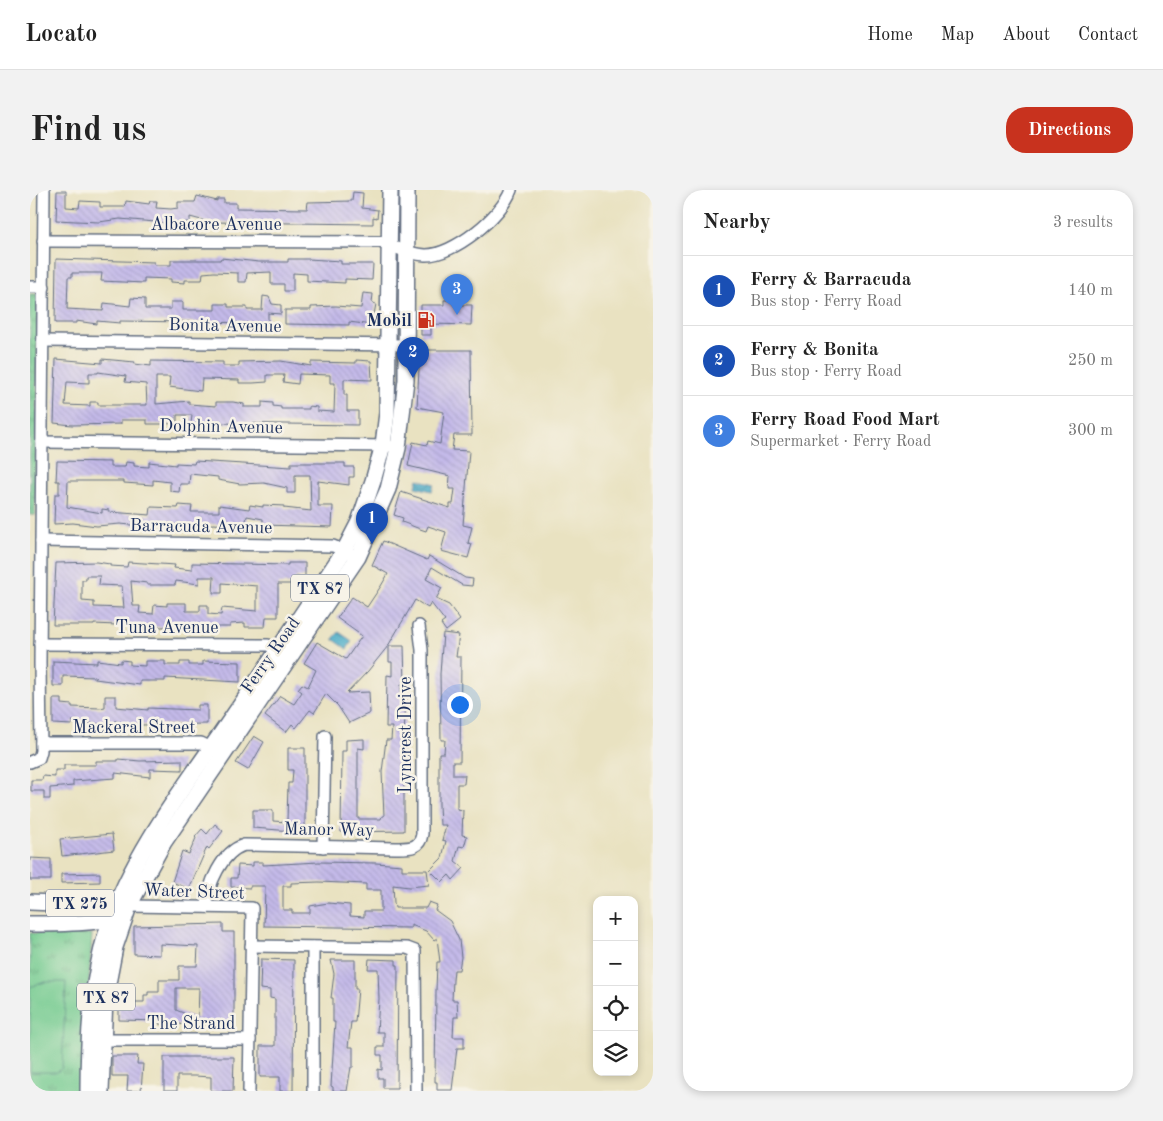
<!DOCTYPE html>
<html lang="en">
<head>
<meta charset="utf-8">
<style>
	:root { --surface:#fff; --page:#f2f2f2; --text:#222; --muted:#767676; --line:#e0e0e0; --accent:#c8321e }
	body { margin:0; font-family:"Old Standard TT",serif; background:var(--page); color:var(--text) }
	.controls { position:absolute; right:15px; bottom:15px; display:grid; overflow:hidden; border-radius:10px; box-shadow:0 2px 8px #0003 }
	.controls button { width:45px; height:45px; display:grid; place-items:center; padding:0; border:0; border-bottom:1px solid var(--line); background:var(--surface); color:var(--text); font:25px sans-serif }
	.you { position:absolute; left:429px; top:514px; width:18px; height:18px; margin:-12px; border:4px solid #fff; border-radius:50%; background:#1a73e8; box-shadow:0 0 0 8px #1a73e833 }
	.badge { display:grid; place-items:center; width:32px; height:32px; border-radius:50%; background:var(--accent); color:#fff; font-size:16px; font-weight:700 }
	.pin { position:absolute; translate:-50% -41px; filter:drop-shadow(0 1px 2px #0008) }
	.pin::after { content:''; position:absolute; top:26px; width:18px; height:15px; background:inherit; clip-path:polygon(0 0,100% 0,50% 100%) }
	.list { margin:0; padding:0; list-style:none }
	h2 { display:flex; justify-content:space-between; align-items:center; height:65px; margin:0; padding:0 20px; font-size:21px }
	h2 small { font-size:16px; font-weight:400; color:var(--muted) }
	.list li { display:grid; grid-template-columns:32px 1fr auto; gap:15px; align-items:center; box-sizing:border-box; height:70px; padding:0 20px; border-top:1px solid var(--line) }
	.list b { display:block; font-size:19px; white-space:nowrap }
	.list p { margin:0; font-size:16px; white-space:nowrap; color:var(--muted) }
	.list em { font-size:16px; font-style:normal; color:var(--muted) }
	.icon { flex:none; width:28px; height:28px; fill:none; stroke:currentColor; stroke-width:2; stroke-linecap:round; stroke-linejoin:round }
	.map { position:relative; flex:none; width:623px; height:901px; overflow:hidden; border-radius:20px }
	header { display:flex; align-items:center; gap:30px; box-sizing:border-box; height:70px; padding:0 25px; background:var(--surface); border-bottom:1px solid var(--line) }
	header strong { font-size:24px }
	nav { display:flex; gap:28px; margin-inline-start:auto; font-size:18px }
	.intro { display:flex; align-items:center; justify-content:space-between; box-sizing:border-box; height:120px; padding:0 30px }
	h1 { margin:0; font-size:35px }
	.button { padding:12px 22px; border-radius:20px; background:var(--accent); color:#fff; font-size:18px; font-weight:700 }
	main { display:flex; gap:30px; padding:0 30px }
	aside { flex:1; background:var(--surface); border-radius:20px; box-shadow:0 2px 8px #0003 }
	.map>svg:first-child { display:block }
	.grass { fill:url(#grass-tufts); stroke:#487d77 }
	.garden { fill:#75cb90; stroke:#487d77 }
	.water { fill:url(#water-waves); stroke:#306c92 }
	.building { fill:url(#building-back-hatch); fill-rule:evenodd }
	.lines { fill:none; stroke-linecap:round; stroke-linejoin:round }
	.minor-casing { stroke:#636e81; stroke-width:14 }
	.major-casing { stroke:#636e81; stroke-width:18 }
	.minor { stroke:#fff; stroke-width:11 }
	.major { stroke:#fff; stroke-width:15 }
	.labels { text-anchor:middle; stroke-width:5; stroke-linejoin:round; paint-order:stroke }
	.shield { fill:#f7f3e8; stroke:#5d6a87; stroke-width:1 }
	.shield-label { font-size:16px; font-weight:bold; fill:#1b2f5e }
	.street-label { font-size:18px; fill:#1b2f5e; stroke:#f7f3e8 }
	.poi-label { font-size:18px; font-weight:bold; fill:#1b2f5e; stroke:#f7f3e8; text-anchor:end }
</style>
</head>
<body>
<header>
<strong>Locato</strong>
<nav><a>Home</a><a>Map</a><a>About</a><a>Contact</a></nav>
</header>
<div class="intro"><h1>Find us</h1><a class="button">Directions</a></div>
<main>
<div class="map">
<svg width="623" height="901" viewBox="0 0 623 901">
	<defs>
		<pattern id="grass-tufts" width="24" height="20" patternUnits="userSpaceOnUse" patternTransform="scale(1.25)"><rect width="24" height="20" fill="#75cb90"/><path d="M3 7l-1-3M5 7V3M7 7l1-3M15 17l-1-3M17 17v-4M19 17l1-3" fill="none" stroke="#5fa579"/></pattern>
		<pattern id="water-waves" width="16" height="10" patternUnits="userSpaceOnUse" patternTransform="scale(1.25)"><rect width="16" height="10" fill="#46aac6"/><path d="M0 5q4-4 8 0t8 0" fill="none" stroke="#3a8ba4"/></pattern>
		<pattern id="building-back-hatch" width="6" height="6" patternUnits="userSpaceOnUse" patternTransform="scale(1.25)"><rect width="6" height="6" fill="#c4bae9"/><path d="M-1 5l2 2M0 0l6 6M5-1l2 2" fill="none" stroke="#a8a0ca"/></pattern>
	</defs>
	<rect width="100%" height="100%" fill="#f7f3e8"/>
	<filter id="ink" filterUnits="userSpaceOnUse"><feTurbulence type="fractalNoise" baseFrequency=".02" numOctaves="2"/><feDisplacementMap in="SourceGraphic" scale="10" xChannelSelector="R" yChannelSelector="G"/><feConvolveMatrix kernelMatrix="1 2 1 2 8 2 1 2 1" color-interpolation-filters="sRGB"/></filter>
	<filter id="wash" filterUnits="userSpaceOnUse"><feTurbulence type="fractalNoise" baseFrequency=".0096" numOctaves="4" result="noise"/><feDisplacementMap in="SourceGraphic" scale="20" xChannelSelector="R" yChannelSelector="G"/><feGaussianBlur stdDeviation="1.12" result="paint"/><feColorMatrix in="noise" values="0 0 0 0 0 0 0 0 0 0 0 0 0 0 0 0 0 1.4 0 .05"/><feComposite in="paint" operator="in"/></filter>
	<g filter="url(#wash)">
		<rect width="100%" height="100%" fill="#e9e2c1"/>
		<!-- grass -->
		<g class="grass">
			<path d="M0,104h8l-3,221h-5z"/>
			<path d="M0,743l62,1 -10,157h-52z"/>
		</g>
		<!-- garden -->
		<path class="garden" d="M15,792h21l-4,86 -5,4h-27v-85z"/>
		<!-- water -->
		<g class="water">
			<path d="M388,289l16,5 -2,7 -16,-4z"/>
			<path d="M309,442l13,9 -5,8 -14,-10z"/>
		</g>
		<g id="blocks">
			<!-- building -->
			<g class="building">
				<path d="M27,1h9v16l13,1 1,-7 20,1v5h25l1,-6 23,3 1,-3h7l-1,7 15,1 7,-1v-6h17l2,-6 20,5v-2h7v4h12v5l71,1 1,-7 44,-1 1,-9 10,1 -1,15 16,2 -1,8 -4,-1v7l-164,-2 -19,-5v5l-23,1 -47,-4 -21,3 -23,-1 -20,-1z"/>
				<path d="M191,68l38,4h29v-3h20l33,2v3h32l-1,16 -27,-1v4l-38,-2v-7l-14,-1v18h-9v-7h-13v-12l-24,1 -1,9h-8v-9l-24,-1 -11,1 -1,7h-17v3l-14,-1v-3l-27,-1v5l-43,-2 1,-8h-30v4h-4l-1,32 36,2 1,-8 26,3 1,-8 14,1v10h26v-7h12v8h32v-6h13v3h19v3h15l1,-14 6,1 3,7 9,1v9l-13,-1v9l-10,1 -138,-2v2l-23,-2v3l-21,-3v2h-21l1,-64 98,3v3h17v-5h49z"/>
				<path d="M333,103l10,1 -1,9 4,1 -4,21 -23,-3v3l-64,-1v-14h26v-3l25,-1 25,2z"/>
				<path d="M414,110h10v5h18l-1,20 -40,-1v11h-10v-30h23z"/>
				<path d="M390,160h51l1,85h-18l-2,15 17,1 -6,74 9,2 -4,16 4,1 -4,14 -27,-7 5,-19 -18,-6 -2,5 -6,-2 -18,-7 1,-4 -9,-3 7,-23 49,16v-4h3l2,-15h-6l1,-13 -42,-10 5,-24 14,3 1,-4 12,3 4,-32 -27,-5z"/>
				<path d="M26,169l46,4v-4l33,3 -1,2 17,2v-5l72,1v4h16v-4l42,-1 30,5v-4l45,1v-3l15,1 1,19 -28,-1v16h3v16h11v14l-146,-2 -1,2 -20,-1 1,-9h-15v8l-11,1h-19v-4h-26v4l-49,1 -18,-2zM68,182l28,4 -1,6 21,2 1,21h-49v-3h-8v4l-25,-1 2,-23 22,1v-10h9zM269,184l31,1v8h5l-1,29 -17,-1v-4l-8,-1v3h-28v-2l-8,-1v-3l-11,-1v5h-18v-3l-11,-2h-17v4l-27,-2v-3l-33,3v-27h14l-1,10 32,4 1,-12 37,1v3h14l14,-1v-7h17l-1,7 15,2z"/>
				<path d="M27,271l53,1v5h15l1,-5 8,1v3l15,1v-5l27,3v-2l18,1 1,-3 96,6v-4h54v4h9v10h-5v8l-31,-4v25h15l-1,21 -69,-2v-6l-16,-3 -2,9 -10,-1v2l-21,-2 -25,2 -30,-3v2l-17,1 -22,-2 -23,2 -24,-3 -19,1 1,-30h4v-13h-3zM160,284l28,3v3l22,4 24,-1 23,5v5h8v-18h15l1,36 -27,-3v-2l-21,-1v2l-13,-2 -1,4 -30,-4v7h-28l1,-6 -13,-1 -1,3 -27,-1 -1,8 -41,-3v-2l-7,-1v4l-35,-6 1,-26h56v2l29,2v-5l17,2v9l9,1 1,-8h9z"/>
				<path d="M353,351l44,19 2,-4 36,22 8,1 -1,7 -10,-1 -30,-18 -6,12 16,9 -6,11 13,6 11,15 -14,11 -5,-7 4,-3 -14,-18 -3,5 -13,-8 -27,46 -20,25 -21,22 22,-1 1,21 -21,10 -11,-17 -12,-12 -12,19 -4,-3 -14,18 -4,-4 -6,8 -21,-16 15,-20 14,8 8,-12 -4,-3 4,-5 6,3 8,-17 -12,-7 13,-21 29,17 16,-23 -25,-18 15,-21 15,10 14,-21 7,-12 -16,-9z"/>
				<path d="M66,372l14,2v2l17,1 1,-5 47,3 -1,3 18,2v-7l96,2v-2h17v14h-9v7h-18v33h-12l-1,10h-20v-4l-15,1v3h-30v-3l-39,3 -67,-3v1h-41l3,-62zM56,386h14l-1,9 23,1 2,22 -30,-1v-5l-12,-1v-21h4zM169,387h15l-1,16h9v-10l35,3v25l-35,-3 -1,7 -13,-1v-9h-8v6h-14v-8h-19v3l-13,-1 -1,9 -14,-1 1,-7h-7l-2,-25 16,2v2h28l1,-4 23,3z"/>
				<path d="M413,443l16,2 -3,22h5l-1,105h-7v13h12l-1,9h-7v25l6,1 -1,25 5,1 -3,11 -5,-1 -4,15 9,7 -11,12 -4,-5 -7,7 -12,-12 12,-12 4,-17 -4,-1 4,-15h-6l-1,-20v-52h5l1,-13h-4l-1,-66z"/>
				<path d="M359,456h15l1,38h-4v14h5l-4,75h2v58l-63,1 1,-81h4v-11l18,-1v10l-6,-1v71h23l1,-3h2l-2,-44 4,-32h5l1,-13h-6l1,-52 5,1v-14h-3z"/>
				<path d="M67,470l24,3v-3l9,1v4l15,1v-5h20v4h15v-3h9v3h14v-4l37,1v20l-75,-4v3h-25v4l-45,-6 1,-2 -33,-1v10h-10v-25l44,2z"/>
				<path d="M75,506h11v11l32,3v-2l50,2v-5h9v19l-67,1 -25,-4v5l-43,-5v4l-19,-1v-25h9v5l10,1v2l28,1 5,-1z"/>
				<path d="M224,546l10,6 -16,28 -12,-7z"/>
				<path d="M258,558h17v84l-52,-4v-18h20v11l14,1 1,-39h4l1,-13h-5z"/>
				<path d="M88,569l22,2 42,-1v10l-32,-1v8l-35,-4v5l-42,3v5l-23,2v11h-6v-8h-13v-11h11l1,-4 12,1v-7h9v-5h32v-4h22z"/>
				<path d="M185,634l8,7 -14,18 -2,-2 -18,42 -17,-7 10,-31 7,3 7,-16 -1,-1 7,-8 5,5z"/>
				<path d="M82,644l2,16 -52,6 -2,-17z"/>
				<path d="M0,668l21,1v21h-21z"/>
				<path d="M223,672h10v3l56,-3 57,1 26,2v5h25l2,15 -20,2 -16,-2 1,18 1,5h31l3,-6 8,3 -2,5 15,11 9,19 2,17 -2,13h-5l-1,10 -1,20h5l1,17h-4l-1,20h11v11h-7l-5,42h-15v-8h-2l1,-91 1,-29h3l-3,-24 -3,2 -8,-9 -15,-6v3l-147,-2 1,-40h-15v2l-19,-1v-9h6l1,-13 15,1zM289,692l47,2v6h15v21h-17v6l-14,-1v-11l-22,-2 -18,3v7h-18v-3h-9v-24h8v-3z"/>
				<path d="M70,683v9l-39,1v-9z"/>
				<path d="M193,734v8h11v93l-75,-1v-3l-40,-1v-18h25v-7h4v-3h11v-12h20v-14h18l1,-20 -38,-2v11l-26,-1v-28zM146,798h23l-1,31 -22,-9z"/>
				<path d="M231,769l33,1 -1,131h-13v-14h-20v-31h15v-47l-5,-1v-8l-10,-1z"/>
				<path d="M339,769l27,1v5h2l-1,123h-14v-10h-5v-9l4,1v-15h-5v-8h7v-15h-7l2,-33 -1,-30h-10z"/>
				<path d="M301,770h24v29h3l-3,33h-4l-3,25h5v20h-2l-4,24h-14v-4l-2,-1 4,-64h-2v-24h-2l3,-24z"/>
				<path d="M82,866h26l-1,8h6l-2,27h-14l1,-15h-16z"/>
				<path d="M134,867h70l-1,34h-22v-14l-16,-1h-18v15h-13z"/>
			</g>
		</g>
	</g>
	<g filter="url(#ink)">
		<use href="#blocks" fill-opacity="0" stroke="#636e81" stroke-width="1"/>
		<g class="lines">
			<!-- minor casing -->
			<g class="minor-casing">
				<g id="minor">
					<path d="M13,51l337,1c15,5 28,12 45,13 28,1 77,-39 86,-65"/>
					<path d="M0,97h14"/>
					<path d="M13,151l363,4"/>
					<path d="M12,252l347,4"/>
					<path d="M11,351l292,5 17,7"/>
					<path d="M10,454l228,1 16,8"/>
					<path d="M11,553h160l17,8"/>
					<path d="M0,572l9,-4 2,-7 -1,-88 4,-473"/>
					<path d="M293,657l2,-111"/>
					<path d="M99,716l123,2 -3,183"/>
					<path d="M177,717c0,-22 15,-55 37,-62l152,3c13,0 24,1 26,-14v-184l-3,-24"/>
					<path d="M221,756l156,2 8,3 1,140"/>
					<path d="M73,850h147"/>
					<path d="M283,901v-144"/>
				</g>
			</g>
			<!-- major casing -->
			<g class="major-casing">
				<g id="major">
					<path d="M0,712l95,4"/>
					<path d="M0,734c17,0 75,0 87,-8"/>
					<path d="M58,901c0,-56 3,-110 20,-164 23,-70 70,-132 112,-192 42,-61 83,-122 124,-184l15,-29 14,-41 10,-36 4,-32 3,-223"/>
					<path d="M71,901l4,-92 10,-52 14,-41 35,-64 194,-285 30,-68 10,-41 8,-68 1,-190"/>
				</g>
			</g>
			<!-- minor -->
			<use href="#minor" class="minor"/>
			<!-- major -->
			<use href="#major" class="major"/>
		</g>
	</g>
	<!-- icons -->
	<defs>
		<g id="fuel-bare" transform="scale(1.35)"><path d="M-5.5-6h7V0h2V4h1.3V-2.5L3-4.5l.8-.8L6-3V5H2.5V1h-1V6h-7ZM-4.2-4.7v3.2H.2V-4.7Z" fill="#c8321e" stroke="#f7f3e8" stroke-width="2.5" paint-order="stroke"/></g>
	</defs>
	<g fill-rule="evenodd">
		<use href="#fuel-bare" x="396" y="130"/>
	</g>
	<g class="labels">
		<!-- shield labels -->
		<g class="shield">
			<rect x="261" y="384.5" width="58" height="27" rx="4"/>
			<rect x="16" y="699.5" width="68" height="27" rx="4"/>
			<rect x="47" y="793.5" width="58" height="27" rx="4"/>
		</g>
		<g class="shield-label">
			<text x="290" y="404">TX 87</text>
			<text x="50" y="719">TX 275</text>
			<text x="76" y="813">TX 87</text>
		</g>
		<!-- street labels -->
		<g class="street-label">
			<text x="186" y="40">Albacore Avenue</text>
			<text transform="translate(195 135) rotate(1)" y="6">Bonita Avenue</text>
			<text transform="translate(191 236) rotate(1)" y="6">Dolphin Avenue</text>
			<text transform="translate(171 336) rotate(1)" y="6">Barracuda Avenue</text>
			<text x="137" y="443">Tuna Avenue</text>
			<text transform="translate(240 465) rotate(-55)" y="6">Ferry Road</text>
			<text x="104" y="543">Mackeral Street</text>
			<text transform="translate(375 545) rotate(-90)" y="6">Lyncrest Drive</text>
			<text transform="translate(299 639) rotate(1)" y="6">Manor Way</text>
			<text transform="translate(164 701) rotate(2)" y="6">Water Street</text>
			<text x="161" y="839">The Strand</text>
		</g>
		<!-- poi labels -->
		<g class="poi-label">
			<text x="382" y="136">Mobil</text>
		</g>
	</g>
</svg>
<div class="controls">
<button>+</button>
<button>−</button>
<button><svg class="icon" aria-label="locate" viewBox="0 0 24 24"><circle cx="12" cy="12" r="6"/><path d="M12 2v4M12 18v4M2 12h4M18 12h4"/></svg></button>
<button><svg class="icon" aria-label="layers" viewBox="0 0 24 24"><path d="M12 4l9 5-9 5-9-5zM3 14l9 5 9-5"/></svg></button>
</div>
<div class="you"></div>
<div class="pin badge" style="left:342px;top:354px;background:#1a4fb4">1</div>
<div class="pin badge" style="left:383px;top:188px;background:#1a4fb4">2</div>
<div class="pin badge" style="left:427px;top:125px;background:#3f7fe0">3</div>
</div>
<aside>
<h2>Nearby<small>3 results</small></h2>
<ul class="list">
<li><span class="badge" style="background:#1a4fb4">1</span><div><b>Ferry &amp; Barracuda</b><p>Bus stop · Ferry Road</p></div><em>140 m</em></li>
<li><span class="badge" style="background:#1a4fb4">2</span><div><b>Ferry &amp; Bonita</b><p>Bus stop · Ferry Road</p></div><em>250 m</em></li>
<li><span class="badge" style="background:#3f7fe0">3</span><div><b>Ferry Road Food Mart</b><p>Supermarket · Ferry Road</p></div><em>300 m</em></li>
</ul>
</aside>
</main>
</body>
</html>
